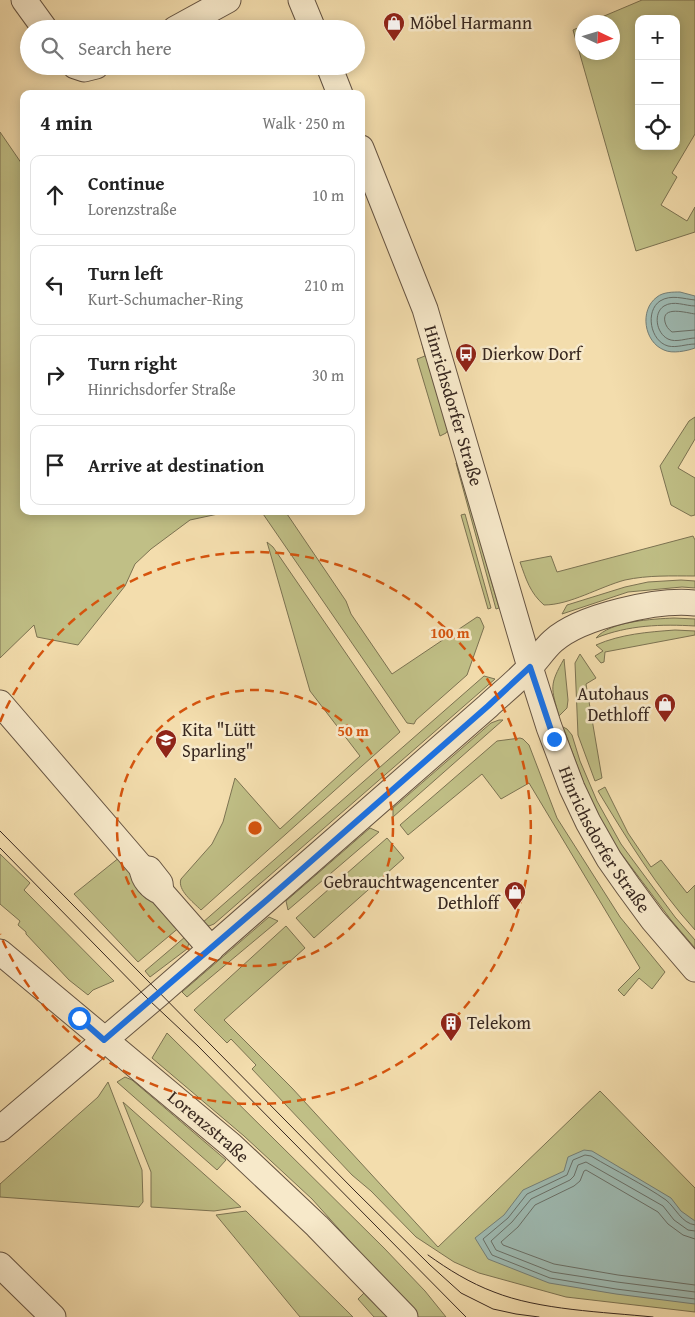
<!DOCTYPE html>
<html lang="en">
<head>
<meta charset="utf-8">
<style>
	:root { --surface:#fff; --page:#f2f2f2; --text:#222; --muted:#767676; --line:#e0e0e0 }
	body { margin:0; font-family:"Gentium Book Plus",serif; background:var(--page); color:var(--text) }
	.controls { position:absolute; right:15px; top:15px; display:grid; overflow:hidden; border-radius:10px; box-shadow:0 2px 12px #0003 }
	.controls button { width:45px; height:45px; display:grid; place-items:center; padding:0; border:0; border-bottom:1px solid var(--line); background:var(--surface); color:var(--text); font:25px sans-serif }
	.compass { position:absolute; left:575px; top:15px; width:45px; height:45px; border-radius:50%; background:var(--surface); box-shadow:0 2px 12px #0003; rotate:94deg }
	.stop { position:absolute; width:15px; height:15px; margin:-11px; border:4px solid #1a73e8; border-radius:50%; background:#fff }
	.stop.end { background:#1a73e8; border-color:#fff; box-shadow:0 1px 5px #0008 }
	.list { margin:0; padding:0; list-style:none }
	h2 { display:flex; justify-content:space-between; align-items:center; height:65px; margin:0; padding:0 20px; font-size:21px }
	h2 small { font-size:16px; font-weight:400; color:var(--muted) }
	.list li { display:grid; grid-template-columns:32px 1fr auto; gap:15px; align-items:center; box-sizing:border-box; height:80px; margin:0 10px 10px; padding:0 10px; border:1px solid var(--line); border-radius:10px }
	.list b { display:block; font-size:19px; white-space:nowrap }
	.list p { margin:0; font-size:16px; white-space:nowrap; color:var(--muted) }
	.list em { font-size:16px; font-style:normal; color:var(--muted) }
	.icon { flex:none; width:28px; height:28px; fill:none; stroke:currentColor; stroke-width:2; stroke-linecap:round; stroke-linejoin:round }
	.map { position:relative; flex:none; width:695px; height:1317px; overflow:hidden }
	.search { position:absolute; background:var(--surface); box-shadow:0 2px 12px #0003; left:20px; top:20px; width:345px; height:55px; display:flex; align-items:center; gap:12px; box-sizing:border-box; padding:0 18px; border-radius:28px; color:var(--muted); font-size:19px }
	.panel { position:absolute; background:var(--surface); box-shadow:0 2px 12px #0003; left:20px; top:90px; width:345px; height:425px; border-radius:10px }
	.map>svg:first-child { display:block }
	.green { fill:#c0bf86; stroke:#7c7352; fill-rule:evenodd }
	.water { fill:#9ebab2; stroke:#757f77 }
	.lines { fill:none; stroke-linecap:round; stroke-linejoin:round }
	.shore { stroke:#6a7068; stroke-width:1 }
	.minor-casing { stroke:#665442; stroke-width:27 }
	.minor { stroke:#f7e9ca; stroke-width:25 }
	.tram { stroke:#37271f; stroke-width:1 }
	.route { stroke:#1a73e8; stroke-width:6 }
	.ring { fill:none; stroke:#d6540e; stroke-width:2.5; stroke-dasharray:9 6 }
	.labels { text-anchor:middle; stroke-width:5; stroke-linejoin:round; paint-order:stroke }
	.poi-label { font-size:18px; fill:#37271f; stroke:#f7e9ca; text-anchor:start }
	.street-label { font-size:18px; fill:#37271f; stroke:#f7e9ca }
	.centre { fill:#d6540e; stroke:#f7e9ca; stroke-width:2.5 }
	.ring-label { font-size:15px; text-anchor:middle; font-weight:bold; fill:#d6540e; stroke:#f7e9ca; stroke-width:5; stroke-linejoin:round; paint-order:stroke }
</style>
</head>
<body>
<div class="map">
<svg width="695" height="1317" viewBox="0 0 695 1317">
	<rect width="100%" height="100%" fill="#f3ddad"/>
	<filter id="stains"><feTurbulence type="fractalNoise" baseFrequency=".004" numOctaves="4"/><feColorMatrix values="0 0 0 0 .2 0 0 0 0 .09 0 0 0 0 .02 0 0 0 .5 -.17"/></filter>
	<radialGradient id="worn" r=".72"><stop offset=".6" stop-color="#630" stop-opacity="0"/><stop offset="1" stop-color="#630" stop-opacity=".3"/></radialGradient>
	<!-- green -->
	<g class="green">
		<path d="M642,0h53v134l-23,39 5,4 -16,28 26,16 8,-14v25l-59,19 -63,-221 9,-4v26h30v-30h-22zM639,19h37v127h-37z"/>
		<path d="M0,132l24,35v344h208l-42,9 -39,29 -16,15 -10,22 -47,59 -41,-8 -3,-12 -34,33z"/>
		<path d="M426,342l24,85 -4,6 -6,3 -23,-77 8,-3 -3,-12z"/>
		<path d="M695,417v22l-17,29 17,10v37l-4,1 -20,-11 -11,-39 29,-45z"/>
		<path d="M456,463l3,3 40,142 -3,1z"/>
		<path d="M261,511h24l61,90 5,13 41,60 85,-57 3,1 4,9 -17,48 -51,45 -2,4 -7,-1z"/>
		<path d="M465,514l26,94 -3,1 -27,-94z"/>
		<path d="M693,536l2,4v36c-23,0 -47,-1 -70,4 -26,7 -55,25 -81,25 -14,-12 -18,-26 -24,-43l31,-6 6,16z"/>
		<path d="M267,542l6,5 127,185 -199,178c-8,-8 -24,-20 -20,-31l31,-35 11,-22 12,-44 45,51 80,-73 -50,-65z"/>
		<path d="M681,580l14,1v7l-13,-1 -54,5 -66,22 5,-9 58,-18 23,-5z"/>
		<path d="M674,618l21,1v7c-33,-2 -67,-1 -99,12 14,-17 57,-19 78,-20z"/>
		<path d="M675,630l20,1v4l-90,17 -1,10 -3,1 -6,-7 8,-5 -7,-6c25,-11 52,-13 79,-15z"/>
		<path d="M580,654l16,24 -10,6 16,94 -7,3 -17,-46 -3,-72z"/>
		<path d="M564,659l4,41 -1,8 -8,8c-8,-28 -10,-31 5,-57z"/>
		<path d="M484,676l11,3 -281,245 -5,2 -7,-3z"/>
		<path d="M499,720h4l-110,97v-9l98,-85z"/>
		<path d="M563,727l4,2 5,6 8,26 17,40 24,43 54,73 20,23v8l-24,-28 -54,-72 -26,-45z"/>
		<path d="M520,738l3,1 6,6 28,73 63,99 45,55 -13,17 -13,-11 -15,18 -6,-6 22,-22 -111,-185 -28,16 -19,-25 -74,61 -8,-10 97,-84z"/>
		<path d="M605,787l23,46 23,34 10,-7 26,33 8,-8v45c-38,-42 -68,-91 -97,-139z"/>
		<path d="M370,828l9,4 -91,78 -2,-9z"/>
		<path d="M387,838l17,20 -90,80 -18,-20z"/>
		<path d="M0,854l30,29 -6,7 90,91 -21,9 -5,5 -19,-15 -43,-46v-2l-8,-7 2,-4 -20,-17z"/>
		<path d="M120,857l61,69 -43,36 -64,-68z"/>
		<path d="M269,917l9,4 -91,76 -5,-5z"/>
		<path d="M286,926l19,22 -81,72 68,68 146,159 162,-156 95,97v124l-129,-15 -87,-24 -25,-11 -38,-25 -45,-46 -19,-16 -100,-106 4,-4 -25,-26 -4,4 -33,-33z"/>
		<path d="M185,937l4,6 -2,6 -37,28 -5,-6z"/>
		<path d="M167,1033l217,215 41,43 21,26h-28l-106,-118 -68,-63 -92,-78z"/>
		<path d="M125,1077l7,3 94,80 -9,10 -100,-88z"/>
		<path d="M108,1082l34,88 1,32 -4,5 -139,-10v-13l98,-87z"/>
		<path d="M123,1102l118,105 -27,4 -63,-4v-35z"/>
		<path d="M246,1211l107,106h-53l-84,-102z"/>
		<path d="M367,1290l24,27h-17l-16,-18z"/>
	</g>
	<!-- water -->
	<g class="water">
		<path d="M680,292l15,4v52c-8,3 -23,6 -31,2 -20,-8 -25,-40 -7,-53 6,-5 16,-5 23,-5z"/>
		<path d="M584,1150l8,1 79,47 10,13 14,10v83l-79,-10 -67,-11 -61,-24 -13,-21 29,-23 19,-25 41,-19 4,-14z"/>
	</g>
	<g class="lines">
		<!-- shore -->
		<g class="shore">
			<path d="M695,300c-11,-1 -24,-6 -35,1 -15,10 -10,40 8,45 9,2 18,-2 27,-2"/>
			<path d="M695,306c-10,0 -21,-6 -31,0 -11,7 -8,27 4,33 8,4 19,-1 27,-1"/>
			<path d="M695,314c-8,-1 -34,-9 -30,8 1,4 3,7 7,10l23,-2"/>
			<path d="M695,1225c-14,-2 -19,-17 -29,-25 -23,-16 -50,-29 -75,-44l-6,-1 -12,5 -6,15 -40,19 -19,24 -25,21 9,16 58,23 66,11 79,10"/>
			<path d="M695,1231l-7,-1 -14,-10 -11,-14 -77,-44 -8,3 -4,11 -4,4 -39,19 -19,23 -21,19 5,9 56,22 65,10 78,10"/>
			<path d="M695,1239l-12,-4 -15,-11 -10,-12 -72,-42 -2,1 -4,10 -6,5 -39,19 -17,22 -17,15 2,3 51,19 64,11 77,10"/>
		</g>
		<!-- minor casing -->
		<g class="minor-casing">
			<g id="minor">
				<path d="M24,0l21,29"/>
				<path d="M301,0l12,29"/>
				<path d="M175,29l53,-29"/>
				<path d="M75,66l9,3 12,-3"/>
				<path d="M329,66l11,28"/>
				<path id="s1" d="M361,148l64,161 105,358 19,60 23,61 16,34 21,37 19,27 25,34 42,49"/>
				<path d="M0,703l142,165"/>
				<path d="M161,892l-1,-9 -11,-14 -7,-1c1,11 9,20 19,24l50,57"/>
				<path id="s2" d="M0,952l231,193 86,81 88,91"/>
				<path d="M0,1129l160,-136 328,-287c14,-13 29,-25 42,-39 8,-8 14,-18 23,-26 28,-25 105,-42 142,-38"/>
				<path d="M0,1265l53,52"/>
			</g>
		</g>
		<!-- minor -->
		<use href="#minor" class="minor"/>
		<!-- tram -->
		<g class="tram">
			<path d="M0,831l356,361 74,73 31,28 32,16 23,5 23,3"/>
			<path d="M0,848l150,153 48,45 268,271"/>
			<path d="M428,1255c21,15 42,28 66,37 45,18 110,20 159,25"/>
		</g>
	</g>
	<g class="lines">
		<!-- route -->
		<path class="route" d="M79,1018l25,22 164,-141 220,-193 42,-39 24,72"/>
	</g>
	<!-- distance rings -->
	<g class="ring">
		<circle cx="255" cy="828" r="138"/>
		<path d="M0 722A276 276 0 1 1 0 934"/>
	</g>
	<!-- icons -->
	<defs>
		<g id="shop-pin" transform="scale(1.125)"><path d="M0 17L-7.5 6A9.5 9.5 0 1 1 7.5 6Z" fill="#8f2418" stroke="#f7e9ca"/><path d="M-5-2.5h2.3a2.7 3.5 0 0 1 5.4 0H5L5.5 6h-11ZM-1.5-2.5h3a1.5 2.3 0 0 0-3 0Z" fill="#fff"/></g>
		<g id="bus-pin" transform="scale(1.125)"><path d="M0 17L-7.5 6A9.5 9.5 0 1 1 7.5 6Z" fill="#8f2418" stroke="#f7e9ca"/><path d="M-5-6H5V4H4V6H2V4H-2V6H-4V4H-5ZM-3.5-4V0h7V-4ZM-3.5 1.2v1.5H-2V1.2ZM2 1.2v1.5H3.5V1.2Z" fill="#fff"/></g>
		<g id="school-pin" transform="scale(1.125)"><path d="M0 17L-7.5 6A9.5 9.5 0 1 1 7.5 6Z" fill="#8f2418" stroke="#f7e9ca"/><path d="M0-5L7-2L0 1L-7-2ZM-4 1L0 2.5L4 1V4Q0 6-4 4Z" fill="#fff"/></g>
		<g id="building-pin" transform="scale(1.125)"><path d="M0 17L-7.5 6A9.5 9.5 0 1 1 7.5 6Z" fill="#8f2418" stroke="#f7e9ca"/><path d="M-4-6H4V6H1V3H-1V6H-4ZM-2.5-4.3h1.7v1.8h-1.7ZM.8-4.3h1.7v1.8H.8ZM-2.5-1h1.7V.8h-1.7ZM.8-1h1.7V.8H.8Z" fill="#fff"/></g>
	</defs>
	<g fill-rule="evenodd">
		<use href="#shop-pin" x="394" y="23"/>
		<use href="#bus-pin" x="466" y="354"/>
		<use href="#shop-pin" x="665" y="704"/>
		<use href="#school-pin" x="166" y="740"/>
		<use href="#shop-pin" x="515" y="892"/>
		<use href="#building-pin" x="451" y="1023"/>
	</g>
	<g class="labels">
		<!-- poi labels -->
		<g class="poi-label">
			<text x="410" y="29">Möbel Harmann</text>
			<text x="482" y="360">Dierkow Dorf</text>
			<text x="649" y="700" text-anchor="end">Autohaus<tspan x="649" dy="21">Dethloff</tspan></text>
			<text x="182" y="736">Kita "Lütt<tspan x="182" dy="21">Sparling"</tspan></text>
			<text x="499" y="888" text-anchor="end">Gebrauchtwagencenter<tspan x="499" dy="21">Dethloff</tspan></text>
			<text x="467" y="1029">Telekom</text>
		</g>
		<!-- street labels -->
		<g class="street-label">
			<text dy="6" stroke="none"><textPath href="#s1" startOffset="274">Hinrichsdorfer Straße</textPath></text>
			<text dy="6" stroke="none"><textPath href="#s1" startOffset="735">Hinrichsdorfer Straße</textPath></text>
			<text dy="6" stroke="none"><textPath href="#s2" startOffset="272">Lorenzstraße</textPath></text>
		</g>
	</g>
	<circle cx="255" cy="828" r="8" class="centre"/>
	<g class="ring-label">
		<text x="450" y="638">100 m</text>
		<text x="353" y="736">50 m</text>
	</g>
	<rect width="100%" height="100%" filter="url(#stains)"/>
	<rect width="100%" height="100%" fill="url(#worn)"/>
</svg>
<div class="controls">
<button>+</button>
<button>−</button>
<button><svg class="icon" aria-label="locate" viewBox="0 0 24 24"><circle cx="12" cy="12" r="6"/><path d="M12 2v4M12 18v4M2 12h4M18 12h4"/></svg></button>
</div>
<svg class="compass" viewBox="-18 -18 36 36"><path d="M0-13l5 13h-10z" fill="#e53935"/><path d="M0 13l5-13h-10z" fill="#767676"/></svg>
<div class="stop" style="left:79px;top:1018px"></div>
<div class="stop end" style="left:554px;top:739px"></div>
<div class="search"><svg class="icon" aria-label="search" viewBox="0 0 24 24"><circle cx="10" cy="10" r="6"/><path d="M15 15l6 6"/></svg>Search here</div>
<section class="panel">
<h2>4 min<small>Walk · 250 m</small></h2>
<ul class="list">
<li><svg class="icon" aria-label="ahead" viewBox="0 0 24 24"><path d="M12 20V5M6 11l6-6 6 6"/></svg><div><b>Continue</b><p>Lorenzstraße</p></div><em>10 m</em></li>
<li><svg class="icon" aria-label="left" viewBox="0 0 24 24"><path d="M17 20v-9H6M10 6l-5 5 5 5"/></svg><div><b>Turn left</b><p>Kurt-Schumacher-Ring</p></div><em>210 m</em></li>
<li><svg class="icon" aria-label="right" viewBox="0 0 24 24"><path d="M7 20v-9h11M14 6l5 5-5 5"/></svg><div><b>Turn right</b><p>Hinrichsdorfer Straße</p></div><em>30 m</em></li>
<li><svg class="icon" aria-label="arrive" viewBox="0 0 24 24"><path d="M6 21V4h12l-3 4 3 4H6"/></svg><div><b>Arrive at destination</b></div></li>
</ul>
</section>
</div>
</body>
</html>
